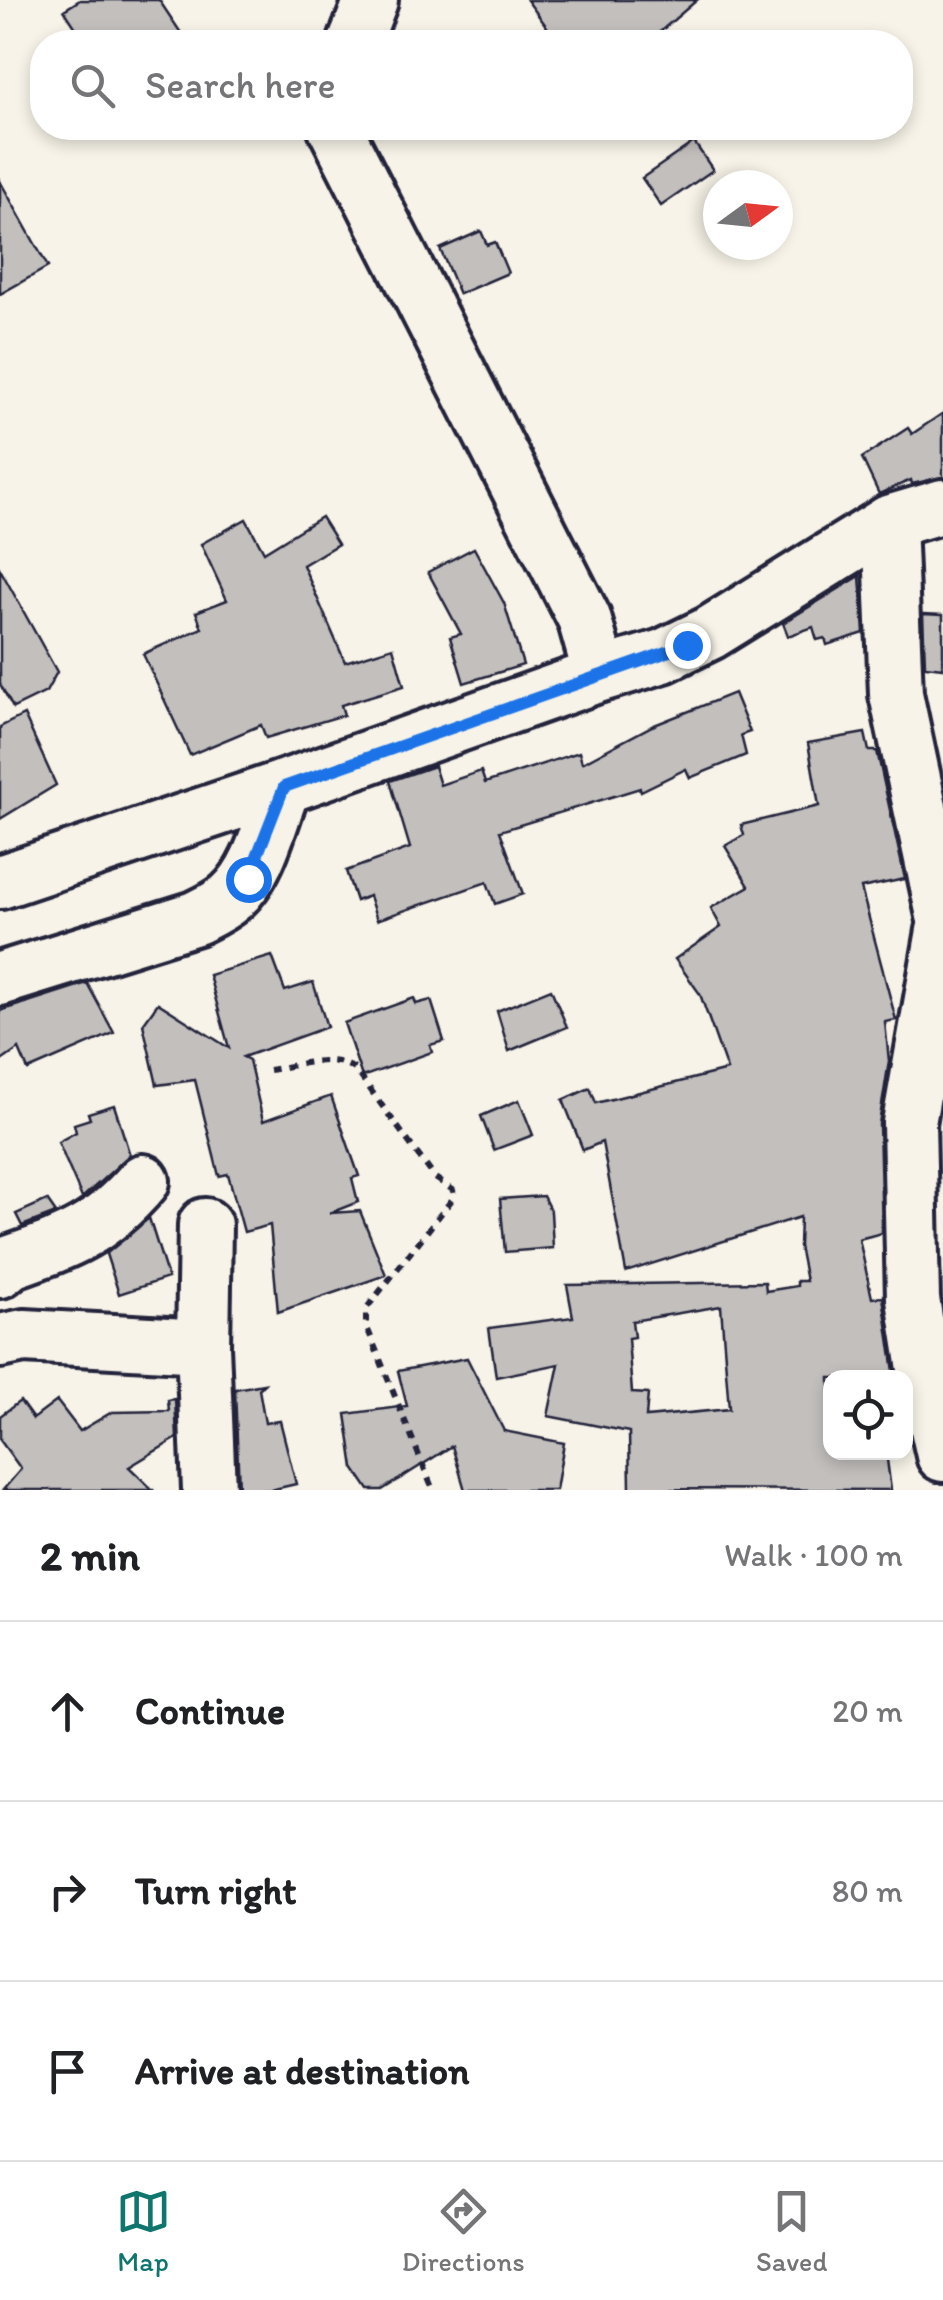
<!DOCTYPE html>
<html lang="en">
<head>
<meta charset="utf-8">
<style>
	:root { --surface:#fff; --page:#f2f2f2; --text:#202124; --muted:#757577; --line:#e0e0e0; --accent:#0f766e }
	body { margin:0; font-family:Itim,sans-serif; background:var(--page); color:var(--text) }
	.controls { position:absolute; right:30px; bottom:30px; display:grid; overflow:hidden; border-radius:20px; box-shadow:0 5px 15px #0003 }
	.controls button { width:90px; height:90px; display:grid; place-items:center; padding:0; border:0; border-bottom:2px solid var(--line); background:var(--surface); color:var(--text); font:50px sans-serif }
	.compass { position:absolute; left:703px; top:170px; width:90px; height:90px; border-radius:50%; background:var(--surface); box-shadow:0 5px 15px #0003; rotate:75deg }
	.stop { position:absolute; width:30px; height:30px; margin:-22px; border:8px solid #1a73e8; border-radius:50%; background:#fff }
	.stop.end { background:#1a73e8; border-color:#fff; box-shadow:0 2px 10px #0008 }
	.list { margin:0; padding:0; list-style:none }
	h2 { display:flex; justify-content:space-between; align-items:center; height:130px; margin:0; padding:0 40px; font-size:42px }
	h2 small { font-size:32px; font-weight:400; color:var(--muted) }
	.list li { display:grid; grid-template-columns:65px 1fr auto; gap:30px; align-items:center; box-sizing:border-box; height:180px; padding:0 40px; border-top:2px solid var(--line) }
	.list b { display:block; font-size:38px; white-space:nowrap }
	.list em { font-size:32px; font-style:normal; color:var(--muted) }
	.icon { flex:none; width:55px; height:55px; fill:none; stroke:currentColor; stroke-width:2; stroke-linecap:round; stroke-linejoin:round }
	.map { position:relative; flex:none; width:943px; height:1490px; overflow:hidden }
	.search { position:absolute; background:var(--surface); box-shadow:0 5px 15px #0003; left:30px; right:30px; top:30px; height:110px; display:flex; align-items:center; gap:25px; box-sizing:border-box; padding:0 35px; border-radius:40px; color:var(--muted); font-size:38px }
	.sheet { height:670px; background:var(--surface) }
	nav { display:flex; justify-content:space-around; align-items:center; box-sizing:border-box; height:140px; border-top:2px solid var(--line); background:var(--surface); font-size:28px; color:var(--muted) }
	nav a { display:grid; justify-items:center; gap:5px }
	nav .on { color:var(--accent) }
	.map>svg:first-child { display:block }
	.building { fill:#c2bfbd; stroke:#22223b; stroke-width:2.5; fill-rule:evenodd }
	.lines { fill:none; stroke-linecap:round; stroke-linejoin:round }
	.minor-casing { stroke:#22223b; stroke-width:60 }
	.path { stroke:#22223b; stroke-width:6; stroke-dasharray:8 8; stroke-linecap:butt }
	.minor { stroke:#f7f3e8; stroke-width:52 }
	.route { stroke:#1a73e8; stroke-width:12 }
</style>
</head>
<body>
<div class="map">
<svg width="943" height="1490" viewBox="0 0 943 1490">
	<rect width="100%" height="100%" fill="#f7f3e8"/>
	<filter id="ink" filterUnits="userSpaceOnUse"><feTurbulence type="fractalNoise" baseFrequency=".01" numOctaves="2"/><feDisplacementMap in="SourceGraphic" scale="20" xChannelSelector="R" yChannelSelector="G"/><feConvolveMatrix kernelMatrix="1 2 1 2 8 2 1 2 1" color-interpolation-filters="sRGB"/></filter>
	<g filter="url(#ink)">
		<!-- building -->
		<g class="building">
			<path d="M80,0h79l28,42h-102l-21,-32z"/>
			<path d="M527,0h170l-49,42h-90z"/>
			<path d="M694,142l19,28 -52,36 -19,-28z"/>
			<path d="M0,181l48,86 -48,27z"/>
			<path d="M481,231l6,14 8,-3 13,31 -49,21 -19,-45z"/>
			<path d="M943,413v64l-31,7 -1,-4 -32,14 -17,-36 46,-30 4,6z"/>
			<path d="M321,517l17,27 -35,21 42,97 48,-15 11,39 -63,19 3,10 -78,23 -5,-13 -71,30 -47,-101 59,-26 -6,-16 31,-12 -26,-56 45,-25 18,33z"/>
			<path d="M474,548l30,55 19,62 -59,18 -14,-46 11,-3 -33,-62z"/>
			<path d="M0,569l57,103 -11,20 -33,16 -13,-24z"/>
			<path d="M860,576l4,57 -37,12 -2,-7 -8,2 -4,-13 -25,9 -5,-13z"/>
			<path d="M923,614l20,1v53l-18,-2z"/>
			<path d="M734,693l16,39 -9,3 5,20 -56,23 -4,-9 -45,22 -1,-3 -140,43 23,63 -28,10 -8,-22 -110,38 -8,-24 -13,5 -10,-30 64,-23 -20,-67 44,-15 6,19 41,-14 4,12 94,-31 3,11 70,-37z"/>
			<path d="M24,715l32,70 -56,34v-92z"/>
			<path d="M865,733l4,18h8l28,128 -44,9 35,132 -11,2 4,39 -10,63 3,109 -23,6 13,59 11,-1 12,81h-65v74h56l5,38 -261,-1 -1,-57 -81,-16 11,-52 -63,13 -7,-49 84,-11 -6,-32 198,-3 1,9 31,-5v-5h9l-7,-35 1,-29 -174,55 -24,-130 -19,8 -20,-50 27,-12 6,15 131,-33 -27,-76 -25,-35 46,-32 -10,-19 38,-22 -24,-40 19,-11 -3,-10 78,-19 -11,-63zM721,1306l8,103 -83,8 2,-23 -16,-1 -4,-55 6,-1 -2,-16z"/>
			<path d="M272,956l13,35 28,-9 14,45 -84,30 6,3 14,61 68,-25 28,80 -7,2 6,24 -28,11 30,-2 26,64 -108,37 -8,-87 -26,7 -16,-58 -9,2 -24,-96 -38,5 -14,-61 15,-21 71,45 -20,-73z"/>
			<path d="M87,983l27,50 -86,37 -9,-21 -19,13v-51z"/>
			<path d="M551,989l16,38 -58,24 -12,-40z"/>
			<path d="M414,998l2,6 15,-4 13,41 -14,4 2,7 -70,25 -18,-54z"/>
			<path d="M519,1100l14,35 -39,15 -13,-34z"/>
			<path d="M114,1105l16,50 -48,43 -24,-56 18,-10 -2,-8 16,-5 -2,-6z"/>
			<path d="M543,1196l8,16 2,36 -48,4 -5,-53z"/>
			<path d="M47,1200l9,13 -34,13 -6,-12z"/>
			<path d="M149,1218l19,60 -49,16 -13,-40z"/>
			<path d="M467,1358l37,73 60,12 -8,47h-91l-13,-44 -70,44h-13l-15,-22 -8,-54 61,-8 -9,-35z"/>
			<path d="M264,1384l-5,5 6,34 15,-2 16,63 -26,6h-31l-4,-101z"/>
			<path d="M175,1399l2,39 -48,29 24,23h-150l18,-21 -21,-29v-24l20,-15 13,18 24,-18 23,30 32,-19 57,-1 -1,-11z"/>
		</g>
		<g class="lines">
			<!-- minor casing -->
			<g class="minor-casing">
				<g id="minor">
					<path d="M355,42l16,-42"/>
					<path d="M335,128l249,490 16,57"/>
					<path d="M889,522l7,172 47,221"/>
					<path d="M0,882l284,-95 316,-112 63,-19 47,-23 179,-111 54,-16"/>
					<path d="M943,931l-34,192 4,176 12,76 18,80"/>
					<path d="M0,979l196,-61c12,-6 25,-12 35,-21 29,-25 39,-75 53,-110"/>
					<path d="M0,1271l11,-9c60,-21 89,-31 132,-81"/>
					<path d="M0,1341l24,-5 179,10 6,144"/>
					<path d="M203,1346l2,-121"/>
				</g>
			</g>
			<!-- path -->
			<path class="path" d="M269,1070c27,-4 63,-18 87,0l79,108 18,12 1,7 -88,112v16l67,165"/>
			<!-- minor -->
			<use href="#minor" class="minor"/>
		</g>
	</g>
	<g class="lines" filter="url(#ink)">
		<!-- route -->
		<path class="route" d="M248,879l36,-92 403,-142"/>
	</g>
</svg>
<div class="controls">
<button><svg class="icon" aria-label="locate" viewBox="0 0 24 24"><circle cx="12" cy="12" r="6"/><path d="M12 2v4M12 18v4M2 12h4M18 12h4"/></svg></button>
</div>
<svg class="compass" viewBox="-18 -18 36 36"><path d="M0-13l5 13h-10z" fill="#e53935"/><path d="M0 13l5-13h-10z" fill="#757577"/></svg>
<div class="stop" style="left:248px;top:879px"></div>
<div class="stop end" style="left:687px;top:645px"></div>
<div class="search"><svg class="icon" aria-label="search" viewBox="0 0 24 24"><circle cx="10" cy="10" r="6"/><path d="M15 15l6 6"/></svg>Search here</div>
</div>
<section class="sheet">
<h2>2 min<small>Walk · 100 m</small></h2>
<ul class="list">
<li><svg class="icon" aria-label="ahead" viewBox="0 0 24 24"><path d="M12 20V5M6 11l6-6 6 6"/></svg><div><b>Continue</b></div><em>20 m</em></li>
<li><svg class="icon" aria-label="right" viewBox="0 0 24 24"><path d="M7 20v-9h11M14 6l5 5-5 5"/></svg><div><b>Turn right</b></div><em>80 m</em></li>
<li><svg class="icon" aria-label="arrive" viewBox="0 0 24 24"><path d="M6 21V4h12l-3 4 3 4H6"/></svg><div><b>Arrive at destination</b></div></li>
</ul>
</section>
<nav>
<a class="on"><svg class="icon" aria-label="map" viewBox="0 0 24 24"><path d="M3 6l6-2 6 2 6-2v14l-6 2-6-2-6 2zM9 4v14M15 6v14"/></svg>Map</a>
<a><svg class="icon" aria-label="directions" viewBox="0 0 24 24"><path d="M12 3l9 9-9 9-9-9zM9 14v-3h6M13 9l2 2-2 2"/></svg>Directions</a>
<a><svg class="icon" aria-label="saved" viewBox="0 0 24 24"><path d="M7 4h10v16l-5-4-5 4z"/></svg>Saved</a>
</nav>
</body>
</html>
